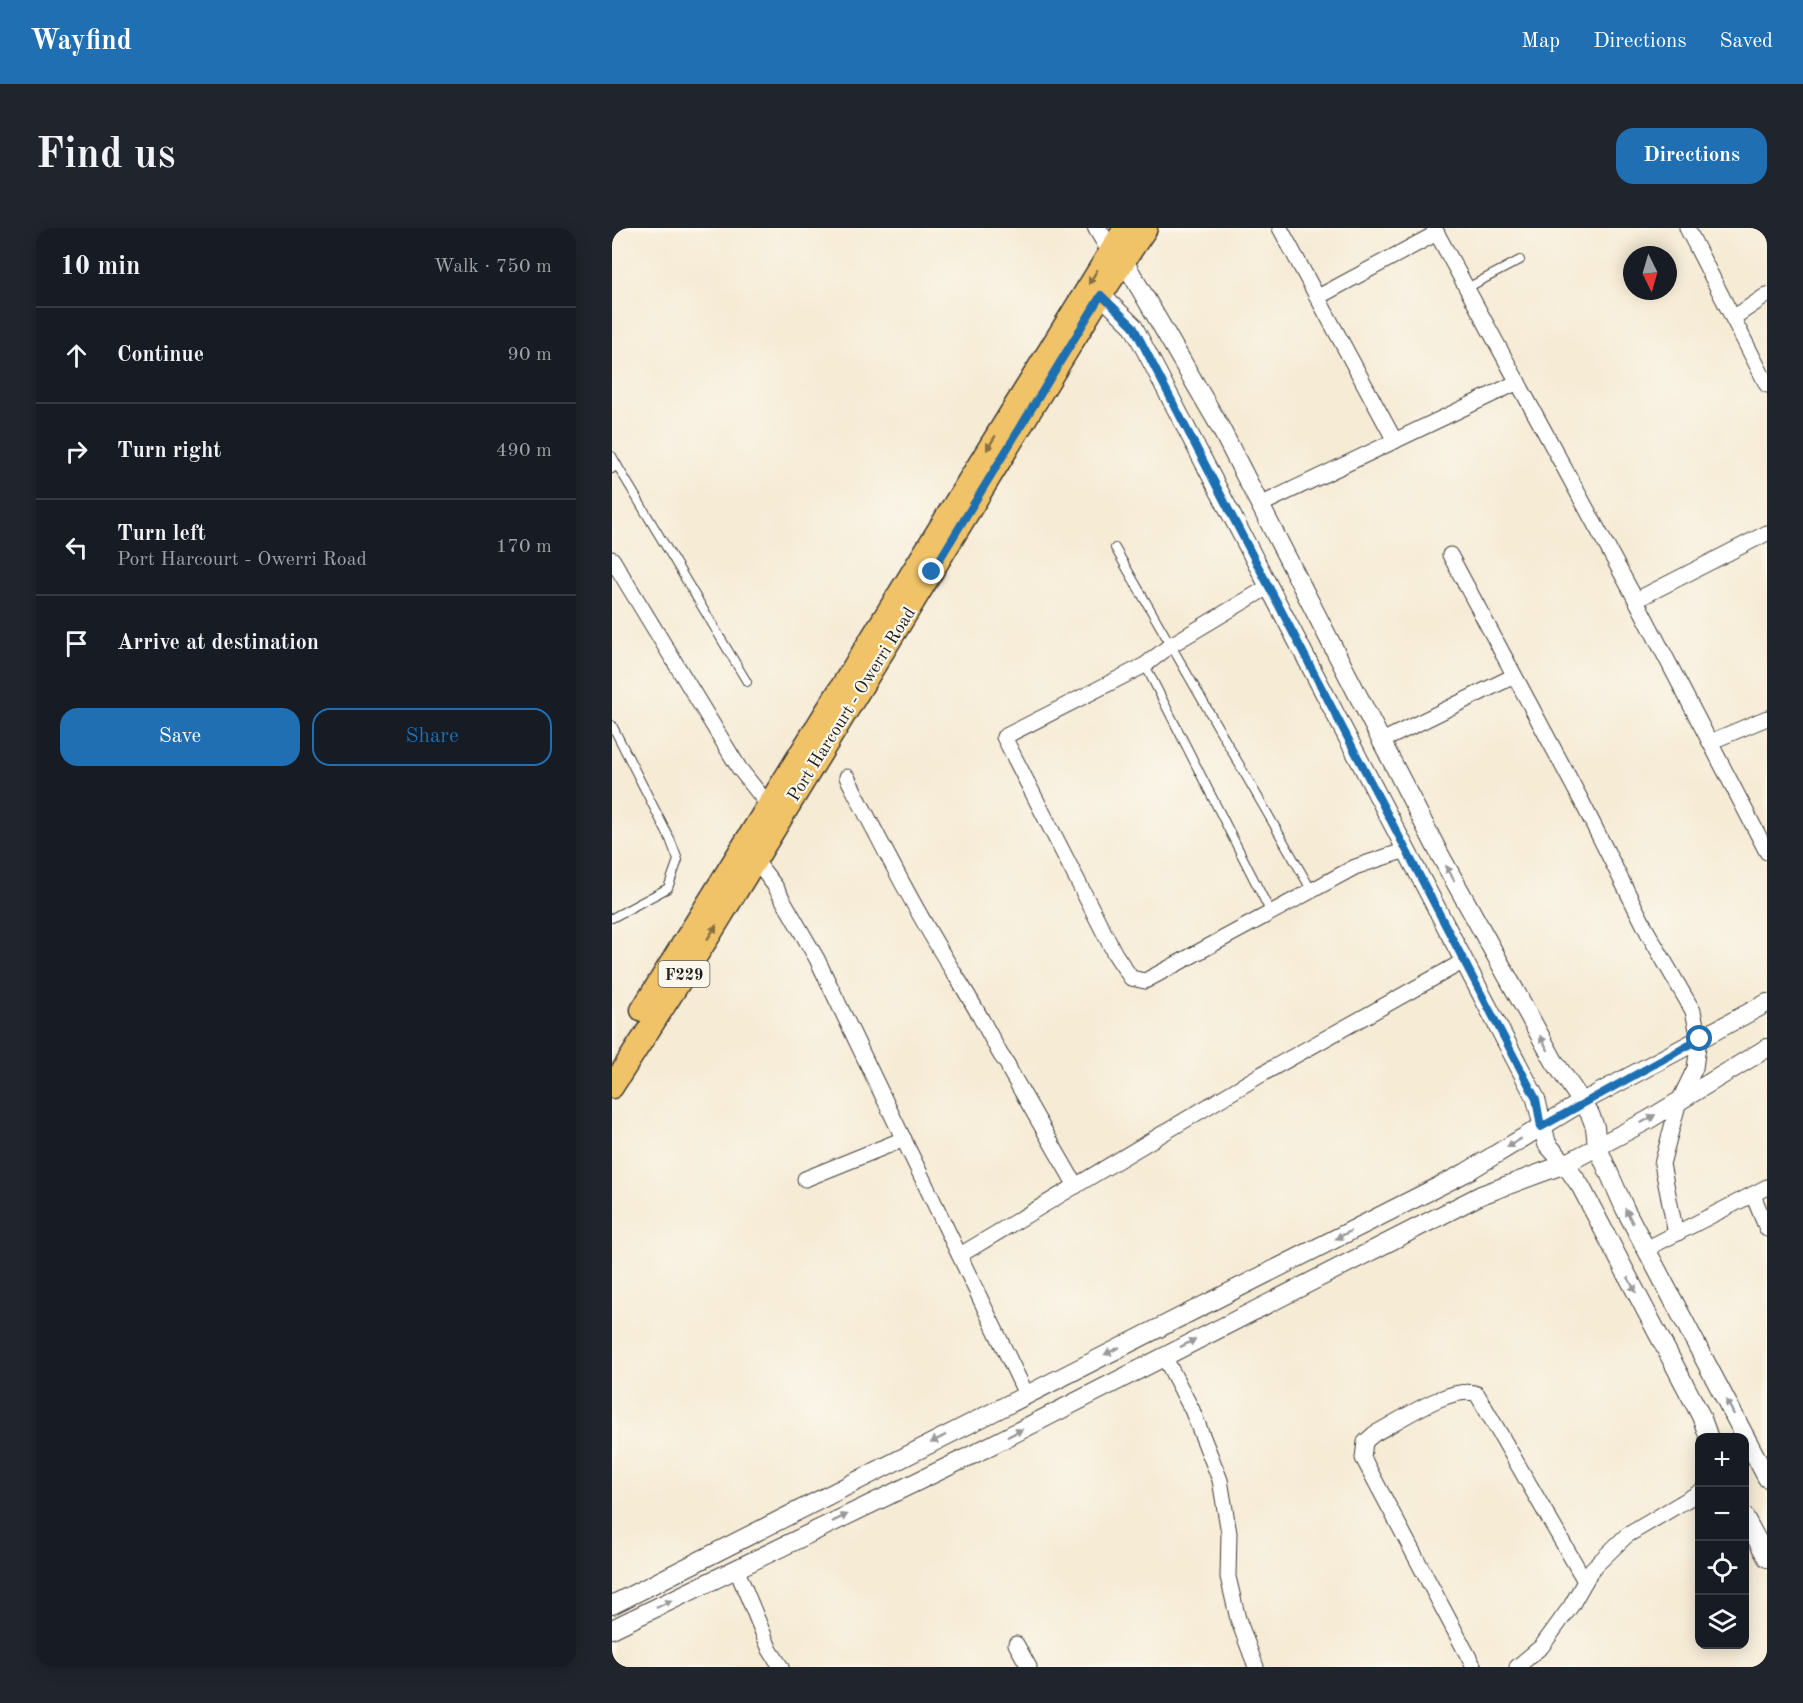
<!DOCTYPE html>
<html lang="en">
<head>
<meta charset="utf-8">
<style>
	:root { --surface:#171b24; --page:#20242c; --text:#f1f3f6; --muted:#9ea1a6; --line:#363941; --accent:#1f6fb2 }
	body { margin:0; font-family:"Old Standard TT",serif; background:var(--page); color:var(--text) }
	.controls { position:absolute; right:18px; bottom:18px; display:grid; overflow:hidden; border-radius:12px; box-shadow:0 3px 15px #0003 }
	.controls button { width:54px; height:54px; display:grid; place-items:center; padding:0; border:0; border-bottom:2px solid var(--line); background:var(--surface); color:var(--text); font:30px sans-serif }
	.compass { position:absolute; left:1011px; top:18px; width:54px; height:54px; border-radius:50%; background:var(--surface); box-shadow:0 3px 15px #0003; rotate:175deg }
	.stop { position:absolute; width:18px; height:18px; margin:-14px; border:4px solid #1f6fb2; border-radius:50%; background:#fff }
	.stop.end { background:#1f6fb2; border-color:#fff; box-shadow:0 2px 6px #0008 }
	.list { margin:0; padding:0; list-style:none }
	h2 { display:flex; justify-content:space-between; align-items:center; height:78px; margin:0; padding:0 24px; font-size:26px }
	h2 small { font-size:20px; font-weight:400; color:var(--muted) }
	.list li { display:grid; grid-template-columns:39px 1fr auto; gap:18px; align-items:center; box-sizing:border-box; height:96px; padding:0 24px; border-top:2px solid var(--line) }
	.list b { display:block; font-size:22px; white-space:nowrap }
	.list p { margin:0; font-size:20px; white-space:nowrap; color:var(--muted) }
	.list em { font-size:20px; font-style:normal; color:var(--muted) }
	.actions { display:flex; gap:12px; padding:18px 24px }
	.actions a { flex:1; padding:14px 0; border:2px solid var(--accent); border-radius:18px; text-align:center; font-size:21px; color:var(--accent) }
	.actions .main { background:var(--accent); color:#fff }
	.icon { flex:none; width:33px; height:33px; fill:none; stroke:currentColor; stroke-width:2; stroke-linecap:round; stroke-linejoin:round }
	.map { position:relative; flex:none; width:1155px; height:1439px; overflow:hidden; border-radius:18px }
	header { display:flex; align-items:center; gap:36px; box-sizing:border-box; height:84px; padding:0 30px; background:var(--accent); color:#fff }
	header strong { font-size:28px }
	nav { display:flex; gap:33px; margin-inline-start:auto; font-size:21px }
	.intro { display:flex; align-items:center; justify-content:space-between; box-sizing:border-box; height:144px; padding:0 36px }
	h1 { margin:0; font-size:42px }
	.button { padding:15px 27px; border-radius:18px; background:var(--accent); color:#fff; font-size:21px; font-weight:700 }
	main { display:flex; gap:36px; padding:0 36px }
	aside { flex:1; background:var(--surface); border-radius:18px; box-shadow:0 3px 15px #0003 }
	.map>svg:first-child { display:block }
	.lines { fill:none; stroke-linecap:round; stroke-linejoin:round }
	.service-casing { stroke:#3d3b38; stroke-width:10 }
	.minor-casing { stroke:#3d3b38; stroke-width:17 }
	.tertiary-casing { stroke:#3d3b38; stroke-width:20 }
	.primary-casing { stroke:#3d3b38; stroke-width:25 }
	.service { stroke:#fff; stroke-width:8 }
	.minor { stroke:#fff; stroke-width:15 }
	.tertiary { stroke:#fff; stroke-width:18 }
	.primary { stroke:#f1c369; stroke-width:22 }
	.oneway { fill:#867042 }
	.oneway2 { fill:#999 }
	.route { stroke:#1f6fb2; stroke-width:8 }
	.labels { text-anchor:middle; stroke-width:4.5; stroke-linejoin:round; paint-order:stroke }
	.shield { fill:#fbf7ec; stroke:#5f5e5a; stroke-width:1.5 }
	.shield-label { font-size:16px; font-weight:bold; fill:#1c1c1c }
	.street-label { font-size:18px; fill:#1c1c1c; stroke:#fbf7ec }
</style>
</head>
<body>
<header>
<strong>Wayfind</strong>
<nav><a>Map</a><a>Directions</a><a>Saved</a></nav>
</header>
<div class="intro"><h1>Find us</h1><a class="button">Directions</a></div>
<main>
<aside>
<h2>10 min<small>Walk · 750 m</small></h2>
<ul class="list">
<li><svg class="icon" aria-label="ahead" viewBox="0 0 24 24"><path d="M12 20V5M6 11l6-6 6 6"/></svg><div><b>Continue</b></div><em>90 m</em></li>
<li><svg class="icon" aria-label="right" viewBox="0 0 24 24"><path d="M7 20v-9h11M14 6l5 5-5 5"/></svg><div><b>Turn right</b></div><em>490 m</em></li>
<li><svg class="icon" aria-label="left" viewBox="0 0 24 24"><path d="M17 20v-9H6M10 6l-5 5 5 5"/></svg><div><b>Turn left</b><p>Port Harcourt - Owerri Road</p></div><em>170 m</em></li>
<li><svg class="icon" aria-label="arrive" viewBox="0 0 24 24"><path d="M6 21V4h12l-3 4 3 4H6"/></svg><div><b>Arrive at destination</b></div></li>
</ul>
<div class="actions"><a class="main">Save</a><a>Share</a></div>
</aside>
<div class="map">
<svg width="1155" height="1439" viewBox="0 0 1155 1439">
	<rect width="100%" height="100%" fill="#fbf7ec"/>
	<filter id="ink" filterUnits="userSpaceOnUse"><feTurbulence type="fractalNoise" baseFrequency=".0167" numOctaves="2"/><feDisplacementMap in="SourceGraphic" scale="12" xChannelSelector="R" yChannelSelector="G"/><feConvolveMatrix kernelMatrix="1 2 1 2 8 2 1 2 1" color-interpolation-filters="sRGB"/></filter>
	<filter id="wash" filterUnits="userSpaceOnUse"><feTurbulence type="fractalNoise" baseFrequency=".008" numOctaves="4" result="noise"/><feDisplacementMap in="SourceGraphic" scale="24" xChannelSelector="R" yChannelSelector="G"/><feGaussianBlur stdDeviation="1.35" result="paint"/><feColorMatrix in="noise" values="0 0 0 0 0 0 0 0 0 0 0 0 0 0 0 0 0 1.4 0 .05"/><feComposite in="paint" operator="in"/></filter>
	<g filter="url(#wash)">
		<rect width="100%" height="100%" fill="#f6ebd5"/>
	</g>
	<g filter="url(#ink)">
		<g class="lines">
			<!-- service casing -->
			<g class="service-casing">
				<g id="service">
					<path d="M855,60l53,-28"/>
					<path d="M0,228l5,9 -5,4"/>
					<path d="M5,237l130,217"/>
					<path d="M503,320l197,343"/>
					<path d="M533,437l126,248"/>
					<path d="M0,497l58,114 8,21 -10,28 -56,30"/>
				</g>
			</g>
			<!-- minor casing -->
			<g class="minor-casing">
				<g id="minor">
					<path d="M668,0l115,213"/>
					<path d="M822,0l202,372 131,252"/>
					<path d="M1075,0l80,157"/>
					<path d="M706,69l119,-64"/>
					<path d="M1121,90l34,-23"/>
					<path d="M648,277l258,-123"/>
					<path d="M838,327l132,247 66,131 45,78 6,28 -4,29 -16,33 -17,63 14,70"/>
					<path d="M0,331l127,209 30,38"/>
					<path d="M656,359l-97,58 -26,20 -141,72 111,217 16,24 14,3 210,-114 51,-17"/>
					<path d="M1024,372l131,-67"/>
					<path d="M770,513l132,-65"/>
					<path d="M1098,514l57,-24"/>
					<path d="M235,549c34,66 68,133 107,196 17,26 31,52 45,79 4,8 9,10 11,19l66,115"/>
					<path d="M143,632l20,26 42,73 209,435"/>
					<path d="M193,951l99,-40"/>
					<path d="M1141,967l14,34"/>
					<path d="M1034,1021l121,-62"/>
					<path d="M348,1027l302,-181 202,-113"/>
					<path d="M552,1128l28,54 28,70 9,53 -1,44 10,42 18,48"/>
					<path d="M124,1340l34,82 11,17"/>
					<path d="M404,1416l13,23"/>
					<path d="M862,1439l-111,-209 2,-16 9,-8c25,-13 78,-50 103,-40l108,187"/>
					<path d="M905,1439l25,-21 29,-40 21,-37 34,-33 74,-44"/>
				</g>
			</g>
			<!-- tertiary casing -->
			<g class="tertiary-casing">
				<g id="tertiary">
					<path d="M485,0l13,22"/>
					<path d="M512,33l95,164 220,428 115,208 36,53 5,13 2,19 28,63 142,269"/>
					<path d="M489,67l32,31 403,773 11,45 18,20 16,23 120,229 8,22"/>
					<path d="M1132,1288l23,42"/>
					<path d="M0,1377l853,-432 117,-71 185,-99"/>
					<path d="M0,1401l356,-172 513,-262 84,-31 83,-44 119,-72"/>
				</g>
			</g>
			<!-- primary casing -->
			<g class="primary-casing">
				<g id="primary">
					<path d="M30,782l483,-782"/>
					<path d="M0,859l100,-156 389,-636 45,-67"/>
				</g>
			</g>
			<!-- service -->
			<use href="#service" class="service"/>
			<!-- minor -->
			<use href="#minor" class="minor"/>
			<!-- tertiary -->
			<use href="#tertiary" class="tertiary"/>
			<!-- primary -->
			<use href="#primary" class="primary"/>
		</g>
		<!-- one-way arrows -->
		<defs><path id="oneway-solid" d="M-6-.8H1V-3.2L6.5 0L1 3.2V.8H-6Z" transform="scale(1.5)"/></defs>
		<g class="oneway">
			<use href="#oneway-solid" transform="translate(481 49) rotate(121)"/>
			<use href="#oneway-solid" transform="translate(379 215) rotate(121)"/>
			<use href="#oneway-solid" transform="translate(100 704) rotate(-57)"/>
		</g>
		<g class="oneway2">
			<use href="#oneway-solid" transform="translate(838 645) rotate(-119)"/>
			<use href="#oneway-solid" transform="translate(932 815) rotate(-119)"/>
			<use href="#oneway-solid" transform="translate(1036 891) rotate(-30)"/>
			<use href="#oneway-solid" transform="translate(902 915) rotate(149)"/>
			<use href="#oneway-solid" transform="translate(1017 988) rotate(-117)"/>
			<use href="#oneway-solid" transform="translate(731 1007) rotate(153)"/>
			<use href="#oneway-solid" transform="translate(1020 1057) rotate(63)"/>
			<use href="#oneway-solid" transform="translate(576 1115) rotate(-27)"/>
			<use href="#oneway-solid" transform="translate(500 1123) rotate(154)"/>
			<use href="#oneway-solid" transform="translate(1118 1179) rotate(-118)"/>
			<use href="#oneway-solid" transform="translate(403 1205) rotate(-27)"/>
			<use href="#oneway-solid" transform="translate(326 1211) rotate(153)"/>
			<use href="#oneway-solid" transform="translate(228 1290) rotate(-26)"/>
			<use href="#oneway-solid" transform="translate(52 1376) rotate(-26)"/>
		</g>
	</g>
	<g class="lines" filter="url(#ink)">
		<!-- route -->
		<path class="route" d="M320,344l169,-277 32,31 403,773 5,28 159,-88"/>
	</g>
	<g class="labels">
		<!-- shield labels -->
		<rect class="shield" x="46.5" y="733" width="51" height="26" rx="4.5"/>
		<g class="shield-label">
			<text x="72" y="752">F229</text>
		</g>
		<!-- street labels -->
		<g class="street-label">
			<text transform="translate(239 476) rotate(-58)" y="6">Port Harcourt - Owerri Road</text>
		</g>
	</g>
</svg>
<div class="controls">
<button>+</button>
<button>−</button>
<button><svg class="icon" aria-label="locate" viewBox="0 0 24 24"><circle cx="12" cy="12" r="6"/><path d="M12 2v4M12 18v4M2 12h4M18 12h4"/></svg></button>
<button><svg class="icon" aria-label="layers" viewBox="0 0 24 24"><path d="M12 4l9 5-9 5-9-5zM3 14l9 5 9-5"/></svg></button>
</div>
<svg class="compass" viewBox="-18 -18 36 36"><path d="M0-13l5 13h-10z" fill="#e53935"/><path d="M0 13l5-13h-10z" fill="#9ea1a6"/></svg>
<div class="stop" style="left:1088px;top:811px"></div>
<div class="stop end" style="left:320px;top:344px"></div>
</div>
</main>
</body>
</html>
